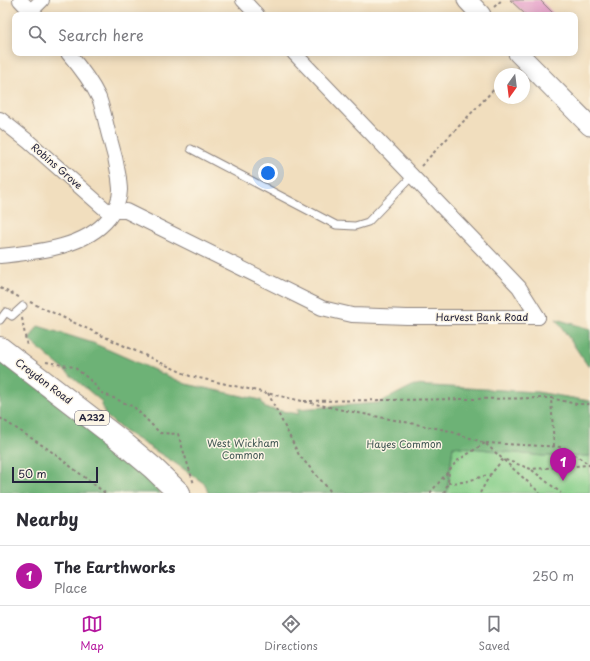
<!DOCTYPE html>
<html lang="en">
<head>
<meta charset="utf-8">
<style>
	:root { --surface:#fff; --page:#f2f2f3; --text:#2b2b33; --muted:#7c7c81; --line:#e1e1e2; --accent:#b5179e }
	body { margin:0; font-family:"Playpen Sans",sans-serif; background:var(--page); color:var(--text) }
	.compass { position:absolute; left:494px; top:68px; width:36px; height:36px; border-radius:50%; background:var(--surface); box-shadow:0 2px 10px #0003; rotate:194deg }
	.scale { position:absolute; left:12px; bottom:10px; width:86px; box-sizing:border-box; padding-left:4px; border:2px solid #22223b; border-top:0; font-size:11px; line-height:14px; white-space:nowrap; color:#22223b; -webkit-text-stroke:3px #fcf5e5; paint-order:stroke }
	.you { position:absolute; left:268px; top:173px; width:14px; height:14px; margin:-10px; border:3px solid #fff; border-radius:50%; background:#1a73e8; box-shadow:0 0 0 6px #1a73e833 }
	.badge { display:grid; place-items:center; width:26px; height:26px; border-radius:50%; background:var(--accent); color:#fff; font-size:13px; font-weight:700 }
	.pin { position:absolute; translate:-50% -33px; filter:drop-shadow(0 1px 2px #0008) }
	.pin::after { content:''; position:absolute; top:21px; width:14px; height:12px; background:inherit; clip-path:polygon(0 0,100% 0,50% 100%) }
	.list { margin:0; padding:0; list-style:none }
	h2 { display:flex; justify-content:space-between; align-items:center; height:52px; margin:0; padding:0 16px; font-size:17px }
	h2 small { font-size:13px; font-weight:400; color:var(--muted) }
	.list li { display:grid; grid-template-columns:26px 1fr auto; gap:12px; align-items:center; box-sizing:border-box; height:60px; padding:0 16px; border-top:1px solid var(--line) }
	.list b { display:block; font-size:15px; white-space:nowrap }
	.list p { margin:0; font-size:13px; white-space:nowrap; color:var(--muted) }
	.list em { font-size:13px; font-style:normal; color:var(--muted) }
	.icon { flex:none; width:22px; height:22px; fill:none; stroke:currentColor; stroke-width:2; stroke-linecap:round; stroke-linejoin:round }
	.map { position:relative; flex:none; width:590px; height:493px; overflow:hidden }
	.search { position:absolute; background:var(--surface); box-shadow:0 2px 10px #0003; left:12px; right:12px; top:12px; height:44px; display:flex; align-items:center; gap:10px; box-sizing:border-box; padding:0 14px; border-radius:8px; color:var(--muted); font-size:15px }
	.sheet { height:112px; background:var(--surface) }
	nav { display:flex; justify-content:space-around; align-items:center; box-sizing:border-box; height:56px; border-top:1px solid var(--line); background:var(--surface); font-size:11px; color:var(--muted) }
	nav a { display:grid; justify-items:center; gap:2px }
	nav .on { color:var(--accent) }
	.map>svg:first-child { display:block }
	.green { fill:#87cf8a; stroke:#547862 }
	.forest { fill:#6db276; stroke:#486a58 }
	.building { fill:#e399c7 }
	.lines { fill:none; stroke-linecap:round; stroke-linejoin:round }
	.lane-casing { stroke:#8a807c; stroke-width:9 }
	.street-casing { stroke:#8a807c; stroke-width:16 }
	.secondary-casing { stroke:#8a807c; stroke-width:21 }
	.highway-casing { stroke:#8a807c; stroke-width:24 }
	.path { stroke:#8a807c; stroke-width:2; stroke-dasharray:3 3; stroke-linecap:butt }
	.lane { stroke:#fff; stroke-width:7 }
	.street { stroke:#fff; stroke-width:14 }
	.secondary { stroke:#fff; stroke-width:19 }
	.highway { stroke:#fff; stroke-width:22 }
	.labels { text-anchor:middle; stroke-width:3; stroke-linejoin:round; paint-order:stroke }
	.shield { fill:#fcf5e5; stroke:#63616e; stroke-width:1 }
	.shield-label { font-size:9px; font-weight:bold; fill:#22223b }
	.street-label { font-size:10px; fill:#22223b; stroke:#fcf5e5 }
	.park-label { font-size:10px; fill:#405653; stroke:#fcf5e5 }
</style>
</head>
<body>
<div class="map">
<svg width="590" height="493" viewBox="0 0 590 493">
	<rect width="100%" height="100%" fill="#fcf5e5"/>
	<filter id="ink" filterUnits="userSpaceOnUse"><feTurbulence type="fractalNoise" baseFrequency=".025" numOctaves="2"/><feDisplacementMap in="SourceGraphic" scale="8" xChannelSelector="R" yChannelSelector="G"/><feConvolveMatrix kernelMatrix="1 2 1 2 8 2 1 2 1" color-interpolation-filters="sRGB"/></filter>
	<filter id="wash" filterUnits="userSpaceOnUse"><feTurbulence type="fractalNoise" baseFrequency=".012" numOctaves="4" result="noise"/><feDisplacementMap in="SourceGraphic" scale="16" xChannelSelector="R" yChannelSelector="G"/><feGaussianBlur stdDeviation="0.9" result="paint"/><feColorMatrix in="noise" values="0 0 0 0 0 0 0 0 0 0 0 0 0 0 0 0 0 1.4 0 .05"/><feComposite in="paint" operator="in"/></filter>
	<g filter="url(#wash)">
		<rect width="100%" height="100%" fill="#f1debe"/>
		<!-- green -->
		<path class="green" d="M453,446l90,10h47v37h-143z"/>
		<!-- forest -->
		<g class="forest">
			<path d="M556,319l34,10v37h-2z"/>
			<path d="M38,326l55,17 93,41 75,16 4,8 34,6 -1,-5 81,-6 35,-18 123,7 53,9v55h-47l-90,-10 -6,47h-239l-3,-9 -30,-21 -51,-32 -19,-16 -4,-14 -51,-43 -21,-18z"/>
			<path d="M0,357l113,88 48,48h-161z"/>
		</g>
		<g id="blocks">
			<!-- building -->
			<path class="building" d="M510,0h30l15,15h-29z"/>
		</g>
	</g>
	<g filter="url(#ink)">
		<use href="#blocks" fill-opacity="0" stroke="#8a807c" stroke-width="1"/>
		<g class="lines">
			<!-- lane casing -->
			<g class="lane-casing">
				<g id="lane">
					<path d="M191,149l145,76 19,1 13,-4 44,-46"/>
					<path d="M0,320l6,-8 6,4 11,-10"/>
				</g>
			</g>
			<!-- street casing -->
			<g class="street-casing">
				<g id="street">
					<path d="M20,0l14,15"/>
					<path d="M243,0l14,15"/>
					<path d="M31,11l11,-11"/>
					<path d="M294,53l225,234 19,30"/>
					<path d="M0,119l29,23 76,67 9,2h12l196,97 30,7 55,2h131"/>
					<path d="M0,256c36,-4 85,-8 109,-38 6,-8 11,-18 11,-28 0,-4 -1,-8 -1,-12 -2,-13 -5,-26 -9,-39 -4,-13 -6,-28 -11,-41 -8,-17 -19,-31 -31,-45"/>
				</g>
			</g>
			<!-- secondary casing -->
			<g class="secondary-casing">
				<g id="secondary">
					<path d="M467,0l14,15"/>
					<path d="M518,53l72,73"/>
				</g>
			</g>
			<!-- highway casing -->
			<g class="highway-casing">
				<path id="highway" d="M0,348l121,93 32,27 26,25"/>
			</g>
			<!-- path -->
			<g class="path">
				<path d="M494,7l8,-7"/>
				<path d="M509,74l4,-5"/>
				<path d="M421,166l79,-83"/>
				<path d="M0,288l21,10"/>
				<path d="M30,302l75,35 85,39 148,33 108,21 39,13 78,4 27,18"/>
				<path d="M22,318l5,29"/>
				<path d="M46,362l28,5 15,12 13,14 32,14 26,26 18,1 16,50"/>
				<path d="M268,393l31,62 33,38"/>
				<path d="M304,401l247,-3"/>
				<path d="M0,418l48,31 57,44"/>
				<path d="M486,444l54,49"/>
				<path d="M554,446l-3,-48 25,6h14"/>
				<path d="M532,470l29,23"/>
				<path d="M448,483l16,-1 27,-8 12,-15 28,10 59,-4"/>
				<path d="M430,493l27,-32 28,-18"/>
				<path d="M444,493l4,-10 1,-12"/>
				<path d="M480,493l10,-18"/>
			</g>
			<!-- lane -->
			<use href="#lane" class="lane"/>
			<!-- street -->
			<use href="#street" class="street"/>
			<!-- secondary -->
			<use href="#secondary" class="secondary"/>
			<!-- highway -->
			<use href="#highway" class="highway"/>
		</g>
	</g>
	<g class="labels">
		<!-- shield labels -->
		<rect class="shield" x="75" y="411" width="34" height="14" rx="3"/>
		<g class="shield-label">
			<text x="92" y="421">A232</text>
		</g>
		<!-- street labels -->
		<g class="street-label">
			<text transform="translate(57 166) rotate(41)" y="4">Robins Grove</text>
			<text x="482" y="321">Harvest Bank Road</text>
			<text transform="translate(44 381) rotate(37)" y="4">Croydon Road</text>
		</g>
		<!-- park labels -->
		<g class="park-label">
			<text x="243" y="447">West Wickham<tspan x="243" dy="12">Common</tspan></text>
			<text x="404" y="448">Hayes Common</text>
		</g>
	</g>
</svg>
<svg class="compass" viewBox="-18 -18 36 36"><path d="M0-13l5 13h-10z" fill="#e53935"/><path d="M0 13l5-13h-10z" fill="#7c7c81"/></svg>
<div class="scale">50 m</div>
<div class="you"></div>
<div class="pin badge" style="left:563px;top:481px">1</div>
<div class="search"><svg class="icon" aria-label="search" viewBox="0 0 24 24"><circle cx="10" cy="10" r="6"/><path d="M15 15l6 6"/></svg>Search here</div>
</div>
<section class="sheet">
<h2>Nearby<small></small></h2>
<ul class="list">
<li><span class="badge">1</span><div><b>The Earthworks</b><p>Place</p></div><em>250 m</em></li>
</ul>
</section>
<nav>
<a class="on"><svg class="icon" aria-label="map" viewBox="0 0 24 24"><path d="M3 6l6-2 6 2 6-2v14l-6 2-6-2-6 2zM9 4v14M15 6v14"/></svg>Map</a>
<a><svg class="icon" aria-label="directions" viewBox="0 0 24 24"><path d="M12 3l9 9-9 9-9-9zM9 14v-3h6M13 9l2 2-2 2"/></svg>Directions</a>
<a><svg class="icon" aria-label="saved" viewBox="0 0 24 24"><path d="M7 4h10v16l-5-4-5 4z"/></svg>Saved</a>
</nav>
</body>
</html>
